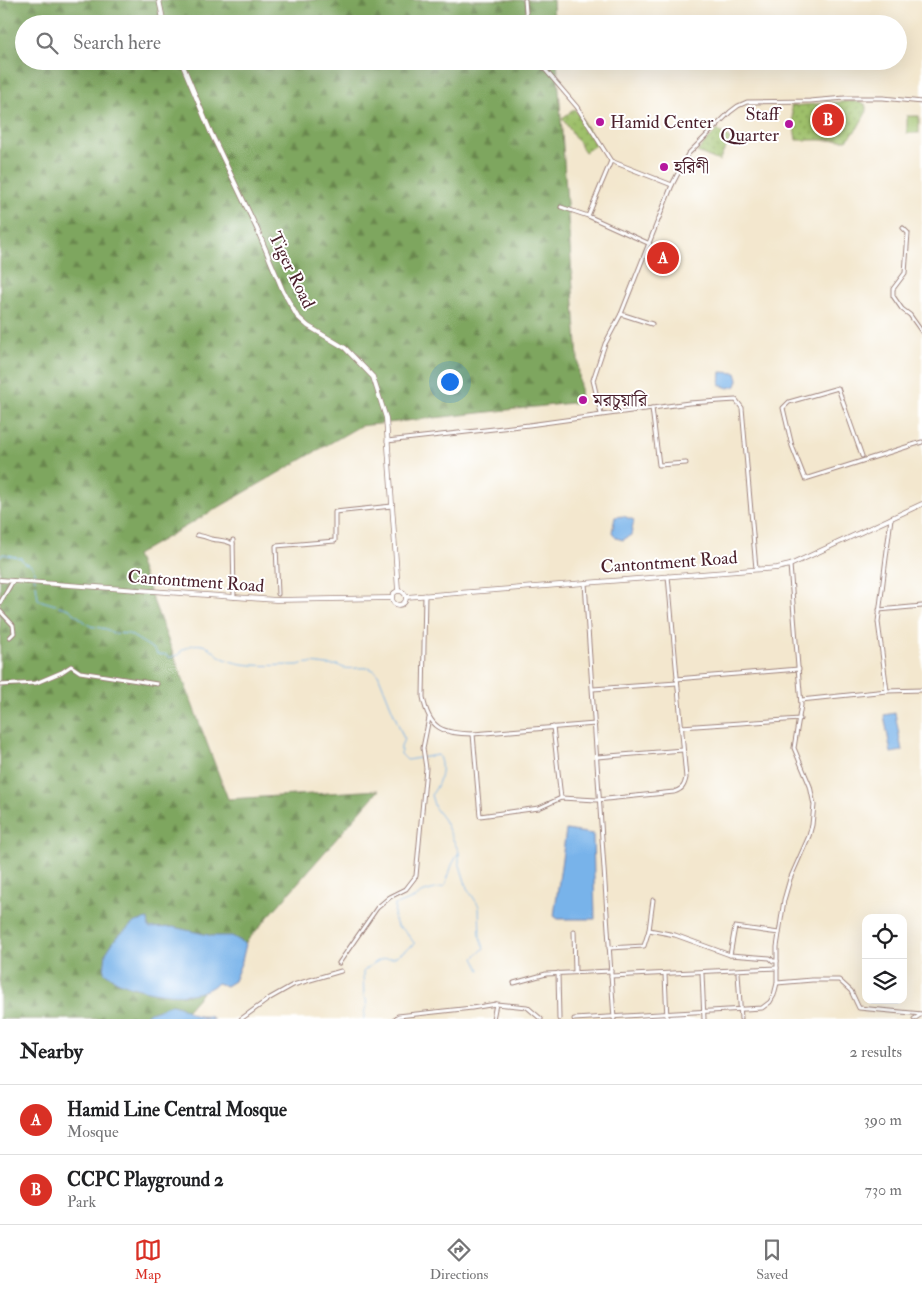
<!DOCTYPE html>
<html lang="en">
<head>
<meta charset="utf-8">
<style>
	:root { --surface:#fff; --page:#f2f2f2; --text:#202124; --muted:#757577; --line:#e0e0e0; --accent:#d93025 }
	body { margin:0; font-family:"IM FELL Double Pica","Noto Serif Bengali",serif; background:var(--page); color:var(--text) }
	.controls { position:absolute; right:15px; bottom:15px; display:grid; overflow:hidden; border-radius:10px; box-shadow:0 5px 20px #0002 }
	.controls button { width:45px; height:45px; display:grid; place-items:center; padding:0; border:0; border-bottom:1px solid var(--line); background:var(--surface); color:var(--text); font:25px sans-serif }
	.you { position:absolute; left:449px; top:381px; width:18px; height:18px; margin:-12px; border:4px solid #fff; border-radius:50%; background:#1a73e8; box-shadow:0 0 0 8px #1a73e833 }
	.badge { display:grid; place-items:center; width:32px; height:32px; border-radius:50%; background:var(--accent); color:#fff; font-size:16px; font-weight:700 }
	.pin { position:absolute; translate:-50% -50%; border:2px solid #fff; box-shadow:0 1px 5px #0006 }
	.list { margin:0; padding:0; list-style:none }
	h2 { display:flex; justify-content:space-between; align-items:center; height:65px; margin:0; padding:0 20px; font-size:21px }
	h2 small { font-size:16px; font-weight:400; color:var(--muted) }
	.list li { display:grid; grid-template-columns:32px 1fr auto; gap:15px; align-items:center; box-sizing:border-box; height:70px; padding:0 20px; border-top:1px solid var(--line) }
	.list b { display:block; font-size:19px; white-space:nowrap }
	.list p { margin:0; font-size:16px; white-space:nowrap; color:var(--muted) }
	.list em { font-size:16px; font-style:normal; color:var(--muted) }
	.icon { flex:none; width:28px; height:28px; fill:none; stroke:currentColor; stroke-width:2; stroke-linecap:round; stroke-linejoin:round }
	.map { position:relative; flex:none; width:922px; height:1019px; overflow:hidden }
	.search { position:absolute; background:var(--surface); box-shadow:0 5px 20px #0002; left:15px; right:15px; top:15px; height:55px; display:flex; align-items:center; gap:12px; box-sizing:border-box; padding:0 18px; border-radius:28px; color:var(--muted); font-size:19px }
	.sheet { height:205px; background:var(--surface) }
	nav { display:flex; justify-content:space-around; align-items:center; box-sizing:border-box; height:70px; border-top:1px solid var(--line); background:var(--surface); font-size:14px; color:var(--muted) }
	nav a { display:grid; justify-items:center; gap:2px }
	nav .on { color:var(--accent) }
	.map>svg:first-child { display:block }
	.green { fill:url(#green-dots); stroke:#74704a }
	.forest { fill:url(#forest-firs); stroke:#646244 }
	.pitch { fill:#9ec06a; stroke:#74704a }
	.water { fill:#78b3ea; stroke:#61698a }
	.lines { fill:none; stroke-linecap:round; stroke-linejoin:round }
	.stream { stroke:#78b3ea; stroke-width:1 }
	.minor-casing { stroke:#9e837c; stroke-width:5 }
	.tertiary-casing { stroke:#9e837c; stroke-width:5.5 }
	.minor { stroke:#fff; stroke-width:3 }
	.tertiary { stroke:#fff; stroke-width:4 }
	.poi-dot { fill:#b5179e; stroke:#fff; stroke-width:2 }
	.labels { text-anchor:middle; stroke-width:4; stroke-linejoin:round; paint-order:stroke }
	.poi-label { font-size:18px; fill:#4a1f2b; stroke:#fff; text-anchor:start }
	.street-label { font-size:18px; fill:#4a1f2b; stroke:#fff }
</style>
</head>
<body>
<div class="map">
<svg width="922" height="1019" viewBox="0 0 922 1019">
	<defs>
		<pattern id="green-dots" width="8" height="8" patternUnits="userSpaceOnUse" patternTransform="scale(1.25)"><rect width="8" height="8" fill="#9ec06a"/><path d="M2 2h.1M6 6h.1" fill="none" stroke="#839b57" stroke-width="1.8" stroke-linecap="round"/></pattern>
		<pattern id="forest-firs" width="22" height="20" patternUnits="userSpaceOnUse" patternTransform="scale(1.25)"><rect width="22" height="20" fill="#7ea65e"/><path d="M5 1l3.5 6h-7zM16 11l3.5 6h-7z" fill="#69874e"/></pattern>
	</defs>
	<rect width="100%" height="100%" fill="#fff"/>
	<filter id="ink" filterUnits="userSpaceOnUse"><feTurbulence type="fractalNoise" baseFrequency=".02" numOctaves="2"/><feDisplacementMap in="SourceGraphic" scale="10" xChannelSelector="R" yChannelSelector="G"/><feConvolveMatrix kernelMatrix="1 2 1 2 8 2 1 2 1" color-interpolation-filters="sRGB"/></filter>
	<filter id="wash" filterUnits="userSpaceOnUse"><feTurbulence type="fractalNoise" baseFrequency=".0096" numOctaves="4" result="noise"/><feDisplacementMap in="SourceGraphic" scale="20" xChannelSelector="R" yChannelSelector="G"/><feGaussianBlur stdDeviation="1.12" result="paint"/><feColorMatrix in="noise" values="0 0 0 0 0 0 0 0 0 0 0 0 0 0 0 0 0 1.4 0 .05"/><feComposite in="paint" operator="in"/></filter>
	<g filter="url(#wash)">
		<rect width="100%" height="100%" fill="#f3e7ce"/>
		<!-- green -->
		<g class="green">
			<path d="M853,101l12,3 2,7 -10,18 -10,11h-51l-5,-34z"/>
			<path d="M575,109l22,35 -12,8 -23,-34z"/>
			<path d="M717,130l13,9 -11,22 -22,-9z"/>
		</g>
		<!-- forest -->
		<path class="forest" d="M0,0h553l1,24h-530v37h533l24,341 -221,24 -224,129 92,244 151,-9 -200,229h-179z"/>
		<!-- pitch -->
		<rect class="pitch" x="907" y="116" width="12" height="17"/>
		<!-- water -->
		<g class="water">
			<path d="M721,372l15,1 2,7 -2,6 -8,2 -8,-3z"/>
			<path d="M623,516l11,4 -3,15 -8,5 -7,-2 -4,-6 3,-15z"/>
			<path d="M895,713l7,38 -11,2 -7,-38z"/>
			<path d="M566,830l27,4 2,85h-37l-4,-3z"/>
			<path d="M148,919l1,9 24,-1 40,9h19l14,8 -4,17 -8,20 -8,5 -9,-3c-20,21 -78,9 -100,-2 -5,-3 -9,-6 -13,-9l2,-19 9,-14 20,-17z"/>
			<path d="M173,1004c18,5 14,14 36,12l5,3h-73l9,-7z"/>
		</g>
		<g class="lines">
			<!-- stream -->
			<g class="stream">
				<path d="M0,557l3,-3 18,4 3,5c12,2 9,7 11,17"/>
				<path d="M36,584l2,15 4,2 27,8 21,17 16,3 7,4 16,1 26,16 2,4 10,1 2,3 11,-4v-2c7,-5 13,-9 22,-7 11,2 14,11 23,14 17,9 53,6 73,6 12,-5 27,2 40,0 12,9 29,-4 40,9l26,65 -3,7v8l6,6 31,-5c7,12 2,30 -7,40l4,13 9,12 15,32 -7,13 -7,21 -24,7 -6,5 -20,7 -1,12 3,9 8,5 10,13 -22,14c-10,-2 -23,7 -30,14l1,25 3,4c0,6 -4,11 -3,18"/>
				<path d="M459,853v9l8,26 12,18 1,31 4,11 -10,10 6,12"/>
			</g>
		</g>
	</g>
	<g filter="url(#ink)">
		<g class="lines">
			<!-- minor casing -->
			<g class="minor-casing">
				<g id="minor">
					<path d="M525,0l2,24"/>
					<path d="M541,61l1,5 35,41 34,54 61,24"/>
					<path d="M611,161l-23,55 62,28"/>
					<path d="M561,207l27,9"/>
					<path d="M903,228l5,5 -3,40 -12,16v7l9,13 8,6 12,17"/>
					<path d="M621,314l31,10"/>
					<path d="M652,408l7,57 27,-2"/>
					<path d="M601,414l-8,-34 12,-36 16,-30 51,-129 16,-31 42,-42 8,-6 9,-4 63,-1 35,-3h38l39,4"/>
					<path d="M387,441l142,-16 160,-22 47,-3 6,8 14,161"/>
					<path d="M862,456l-24,-68 -49,14 -6,6 9,38 13,33 117,-37"/>
					<path d="M197,535c6,1 9,2 14,4 9,2 11,0 22,5"/>
					<path d="M233,540l1,57"/>
					<path d="M585,583l29,436"/>
					<path d="M278,594l-2,-48 59,-5v-29l57,-6"/>
					<path d="M425,595l-2,102c6,33 20,36 50,37l122,-10"/>
					<path d="M0,603l13,-22"/>
					<path d="M879,610l43,-4"/>
					<path d="M0,611l13,14 1,8 -4,4"/>
					<path d="M676,679l123,-10"/>
					<path d="M0,685l36,-2 26,-11 9,-6 9,6 77,12"/>
					<path d="M593,689l84,-6"/>
					<path d="M887,691l35,-1"/>
					<path d="M801,700l86,-9 -9,-69 13,-104"/>
					<path d="M553,727l8,71"/>
					<path d="M681,727l119,-8"/>
					<path d="M473,734l7,82 59,-8 22,-10 36,2 77,-8c8,-3 10,-5 12,-14l-18,-202"/>
					<path d="M597,757l86,-7"/>
					<path d="M649,930l26,5 55,20"/>
					<path d="M574,931l1,41"/>
					<path d="M609,948l35,-2 5,-16 4,-30"/>
					<path d="M777,961h-4l-3,-3 -40,-3 5,-28 44,6"/>
					<path d="M339,963l38,-55 13,-11 16,-8 10,-13 10,-108 -3,-20 6,-30"/>
					<path d="M558,973l1,46"/>
					<path d="M738,973l3,46"/>
					<path d="M702,974l2,45"/>
					<path d="M665,975l2,44"/>
					<path d="M611,976l166,-8"/>
					<path d="M514,983l32,-9 65,-3"/>
					<path d="M777,983l35,-3h27l12,11 8,17 63,6"/>
					<path d="M241,1019l29,-21 23,-13 48,-14"/>
					<path d="M395,1019l3,-3 74,-8 24,-4 31,3 14,12"/>
					<path d="M493,1019l3,-15"/>
					<path d="M574,1019l188,-11 8,-6 4,-7 3,-12v-36l7,-47 6,-21 19,-43 3,-11 2,-20 -4,-19 -16,-38 7,-43 -11,-140"/>
					<path d="M914,1019l8,-5"/>
				</g>
			</g>
			<!-- tertiary casing -->
			<g class="tertiary-casing">
				<g id="tertiary">
					<path d="M159,0l5,24"/>
					<path d="M181,61l30,72 46,96 26,62 14,25 11,10 37,22 28,29 13,41 12,172"/>
					<path d="M0,580l276,20 115,-2"/>
					<circle cx="399" cy="598" r="7"/>
					<path d="M406,597l371,-29 13,-3 132,-61"/>
				</g>
			</g>
			<!-- minor -->
			<use href="#minor" class="minor"/>
			<!-- tertiary -->
			<use href="#tertiary" class="tertiary"/>
		</g>
	</g>
	<!-- markers -->
	<g class="poi-dot">
		<circle cx="600" cy="122" r="5"/>
		<circle cx="789" cy="124" r="5"/>
		<circle cx="664" cy="167" r="5"/>
		<circle cx="583" cy="400" r="5"/>
	</g>
	<g class="labels">
		<!-- poi labels -->
		<g class="poi-label">
			<text x="779" y="120" text-anchor="end">Staff<tspan x="779" dy="21">Quarter</tspan></text>
			<text x="610" y="128">Hamid Center</text>
			<text x="674" y="173">হরিণী</text>
			<text x="593" y="406">মরচুয়ারি</text>
		</g>
		<!-- street labels -->
		<g class="street-label">
			<text transform="translate(292 270) rotate(64)" y="6">Tiger Road</text>
			<text transform="translate(669 562) rotate(-4)" y="6">Cantontment Road</text>
			<text transform="translate(196 581) rotate(4)" y="6">Cantontment Road</text>
		</g>
	</g>
</svg>
<div class="controls">
<button><svg class="icon" aria-label="locate" viewBox="0 0 24 24"><circle cx="12" cy="12" r="6"/><path d="M12 2v4M12 18v4M2 12h4M18 12h4"/></svg></button>
<button><svg class="icon" aria-label="layers" viewBox="0 0 24 24"><path d="M12 4l9 5-9 5-9-5zM3 14l9 5 9-5"/></svg></button>
</div>
<div class="you"></div>
<div class="pin badge" style="left:663px;top:258px">A</div>
<div class="pin badge" style="left:828px;top:120px">B</div>
<div class="search"><svg class="icon" aria-label="search" viewBox="0 0 24 24"><circle cx="10" cy="10" r="6"/><path d="M15 15l6 6"/></svg>Search here</div>
</div>
<section class="sheet">
<h2>Nearby<small>2 results</small></h2>
<ul class="list">
<li><span class="badge">A</span><div><b>Hamid Line Central Mosque</b><p>Mosque</p></div><em>390 m</em></li>
<li><span class="badge">B</span><div><b>CCPC Playground 2</b><p>Park</p></div><em>730 m</em></li>
</ul>
</section>
<nav>
<a class="on"><svg class="icon" aria-label="map" viewBox="0 0 24 24"><path d="M3 6l6-2 6 2 6-2v14l-6 2-6-2-6 2zM9 4v14M15 6v14"/></svg>Map</a>
<a><svg class="icon" aria-label="directions" viewBox="0 0 24 24"><path d="M12 3l9 9-9 9-9-9zM9 14v-3h6M13 9l2 2-2 2"/></svg>Directions</a>
<a><svg class="icon" aria-label="saved" viewBox="0 0 24 24"><path d="M7 4h10v16l-5-4-5 4z"/></svg>Saved</a>
</nav>
</body>
</html>
